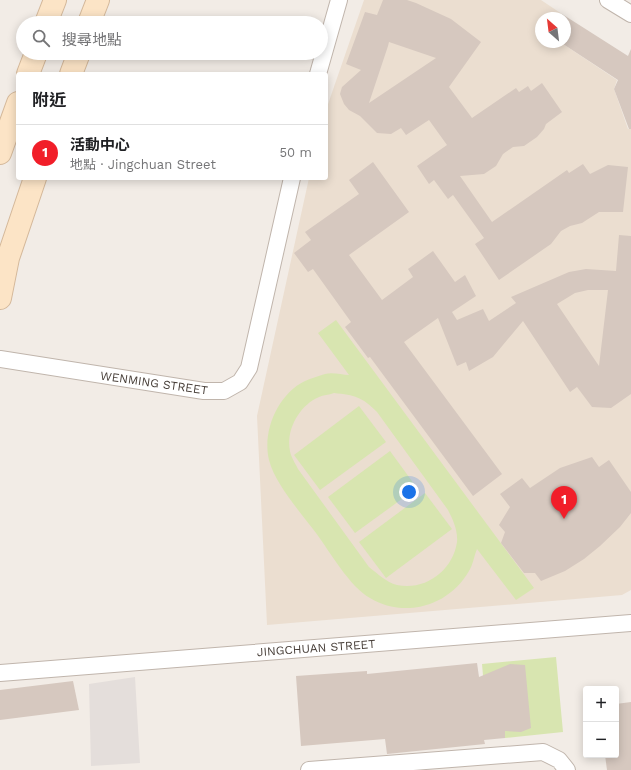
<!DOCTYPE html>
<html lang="zh-TW">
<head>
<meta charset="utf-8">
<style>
	:root { --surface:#fff; --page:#f2f2f2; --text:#202124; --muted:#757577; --line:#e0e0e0; --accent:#f11e29 }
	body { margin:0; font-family:"Work Sans","Noto Sans TC",sans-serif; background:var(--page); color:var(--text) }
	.controls { position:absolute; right:12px; bottom:12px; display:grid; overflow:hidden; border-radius:4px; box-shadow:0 2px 10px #0003 }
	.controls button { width:36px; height:36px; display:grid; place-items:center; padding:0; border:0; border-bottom:1px solid var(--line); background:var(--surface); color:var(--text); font:20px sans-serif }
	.compass { position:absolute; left:535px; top:12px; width:36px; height:36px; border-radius:50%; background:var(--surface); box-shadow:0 2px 10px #0003; rotate:332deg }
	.you { position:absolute; left:409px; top:492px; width:14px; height:14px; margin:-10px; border:3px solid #fff; border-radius:50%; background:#1a73e8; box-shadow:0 0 0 6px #1a73e833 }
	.badge { display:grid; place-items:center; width:26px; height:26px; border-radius:50%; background:var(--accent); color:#fff; font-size:13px; font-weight:700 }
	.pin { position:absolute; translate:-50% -33px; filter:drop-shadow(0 1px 2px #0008) }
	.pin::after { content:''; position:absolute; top:21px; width:14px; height:12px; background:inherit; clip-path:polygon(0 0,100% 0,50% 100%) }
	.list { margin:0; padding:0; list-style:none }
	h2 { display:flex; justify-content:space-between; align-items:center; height:52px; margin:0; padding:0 16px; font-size:17px }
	h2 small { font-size:13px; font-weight:400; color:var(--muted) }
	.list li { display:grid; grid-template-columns:26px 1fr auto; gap:12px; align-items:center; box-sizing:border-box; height:56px; padding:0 16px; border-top:1px solid var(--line) }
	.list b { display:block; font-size:15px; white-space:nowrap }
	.list p { margin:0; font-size:13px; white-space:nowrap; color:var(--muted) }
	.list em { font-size:13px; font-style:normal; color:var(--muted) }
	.icon { flex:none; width:22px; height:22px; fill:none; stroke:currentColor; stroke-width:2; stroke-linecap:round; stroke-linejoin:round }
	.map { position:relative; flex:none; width:631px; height:770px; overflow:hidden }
	.search { position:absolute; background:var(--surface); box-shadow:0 2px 10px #0003; left:16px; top:16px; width:312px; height:44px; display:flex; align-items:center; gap:10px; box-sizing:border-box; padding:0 14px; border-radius:22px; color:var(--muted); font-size:15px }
	.panel { position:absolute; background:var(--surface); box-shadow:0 2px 10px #0003; left:16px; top:72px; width:312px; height:108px; border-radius:4px }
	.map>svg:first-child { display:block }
	.industrial { fill:#e4dedb }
	.education { fill:#ebded0 }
	.green { fill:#d8e5b0; fill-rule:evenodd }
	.building { fill:#d6c8bf; fill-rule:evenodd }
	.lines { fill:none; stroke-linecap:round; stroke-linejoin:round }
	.street-casing { stroke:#c0b5ac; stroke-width:18 }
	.secondary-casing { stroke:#d4b89a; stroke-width:24 }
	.street { stroke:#fff; stroke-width:16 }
	.secondary { stroke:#fce4c6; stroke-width:22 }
	.labels { text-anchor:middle; stroke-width:4; stroke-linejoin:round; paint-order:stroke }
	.street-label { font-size:12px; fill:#453c36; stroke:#fff }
</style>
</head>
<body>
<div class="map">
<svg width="631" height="770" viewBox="0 0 631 770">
	<rect width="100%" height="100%" fill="#f2ece6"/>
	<!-- industrial -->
	<path class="industrial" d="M135,677l5,86 -49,3 -2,-82z"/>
	<!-- education -->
	<path class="education" d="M364,0h177l21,14 -3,4h-18v24h19l57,38 -3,9 14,40h3v461l-9,5 -355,30 -10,-209 52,-238h17v-68z"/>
	<!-- green -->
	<g class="green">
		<path d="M336,320l198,268 -18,12 -39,-51c-3,7 -4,16 -8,22 -20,35 -64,48 -99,27 -20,-11 -40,-46 -54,-65 -15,-20 -41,-49 -47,-73 -7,-29 9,-66 36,-79 6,-3 14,-5 20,-7 8,-2 17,1 24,1l-31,-42zM334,393c21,2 28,4 43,19l71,98c5,10 10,20 9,32 -4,28 -31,49 -60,43 -11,-3 -19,-11 -28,-18l-71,-98c-2,-4 -5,-9 -7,-14 -7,-22 7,-49 28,-58 4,-2 10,-2 15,-4z"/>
		<path d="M359,406l27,36 -66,48 -26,-35z"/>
		<path d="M390,451l27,37 -62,45 -27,-36z"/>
		<path d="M425,493l27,36 -66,49 -27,-36z"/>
		<path d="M556,657l7,75 -58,6 -1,-13 -18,-15 -4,-46z"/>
	</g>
	<!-- building -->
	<g class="building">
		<path d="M383,0h24l9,3 35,16 30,23 -32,45 23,31 44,-30 3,4 9,-6 3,5 11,-8 20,29 -16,12 -2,5 -7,8 -13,9 -11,1 -10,7 -7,12 -12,8 -24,2 32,46 75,-52 2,3 14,-9 7,10 18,-9 20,2 -5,45h-24l-17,11 -12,3 -9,5 -10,13 -52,36 -24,-36 9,-6 -31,-43 -5,4 -14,-19 -5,4 -12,-18 30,-21 -18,-25 -23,15 -5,-7 -10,6 -14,-1 -17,-17 -11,-6 -5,-6 -4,-10 2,-7 19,-17 -15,-6 19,-52 12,3zM389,42l47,16 -67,45 19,-57z"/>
		<path d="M562,14l66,42 3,-7v80h-2l-15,-40 4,-9 -58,-38h5v-24h-5z"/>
		<path d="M373,162l36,50 -60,43 33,45 31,-23 -5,-8 25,-18 22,31 10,-7 11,21 -24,16 5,8 26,-11 6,12 27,-18 -5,-6 58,-25 17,-3 30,2 3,-36 12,1v158l-20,14 -19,-1 -15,-20 -7,5 -47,-71 -30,36 -24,14 -3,-9 -9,4 -19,-48 -34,24 98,132 -29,22 -103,-139 -2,1 -23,-31 6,-5 -38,-53 -5,3 -14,-19 17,-13 -6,-8 54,-38 -10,-14zM588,290h20l-9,76 -42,-62 18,-11z"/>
		<path d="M592,457l7,10 10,-7 22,32v21l-11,14 -20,19 -16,13 -19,12 -24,10 -6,-8h-11l-23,-30 4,-11 -6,-7 11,-18 -10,-13 22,-16 8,10 30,-20z"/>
		<path d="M477,663l2,14 31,-13 15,1 6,63 -10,4 -16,-1v7l-21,2 1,4 -98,10 -2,-15 -84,7 -5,-70 71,-5v3z"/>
		<path d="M73,681l6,29 -79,10v-30z"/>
		<path d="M631,702v68h-24l-2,-15h11v-51z"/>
	</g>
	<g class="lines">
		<!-- street casing -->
		<g class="street-casing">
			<g id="street">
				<path d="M608,0l23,14"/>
				<path d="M318,74l21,-74"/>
				<path d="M0,359l204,32h20l16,-9 9,-14 43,-190"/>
				<path d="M0,673l631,-50"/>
				<path d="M309,770l234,-18 16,8 8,10"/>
			</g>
		</g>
		<!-- secondary casing -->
		<g class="secondary-casing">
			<g id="secondary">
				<path d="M46,23l9,-23"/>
				<path d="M89,23l9,-23"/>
				<path d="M28,74l8,-21"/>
				<path d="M71,74l8,-21"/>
				<path d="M0,153l18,-50"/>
				<path d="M0,298l8,-40 27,-80"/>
			</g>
		</g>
		<!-- street -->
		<use href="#street" class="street"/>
		<!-- secondary -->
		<use href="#secondary" class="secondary"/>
	</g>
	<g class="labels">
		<!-- street labels -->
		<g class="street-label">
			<text transform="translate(154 383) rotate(8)" y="4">WENMING STREET</text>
			<text transform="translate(316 648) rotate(-4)" y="4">JINGCHUAN STREET</text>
		</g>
	</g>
</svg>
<div class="controls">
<button>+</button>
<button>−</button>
</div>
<svg class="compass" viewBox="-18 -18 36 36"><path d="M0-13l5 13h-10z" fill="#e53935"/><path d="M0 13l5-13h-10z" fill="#757577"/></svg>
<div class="you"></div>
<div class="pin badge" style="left:564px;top:519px">1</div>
<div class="search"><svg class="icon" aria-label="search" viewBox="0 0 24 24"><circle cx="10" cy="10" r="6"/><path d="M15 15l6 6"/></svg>搜尋地點</div>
<section class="panel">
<h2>附近<small></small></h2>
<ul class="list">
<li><span class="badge">1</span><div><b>活動中心</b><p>地點 · Jingchuan Street</p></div><em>50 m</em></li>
</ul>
</section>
</div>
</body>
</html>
